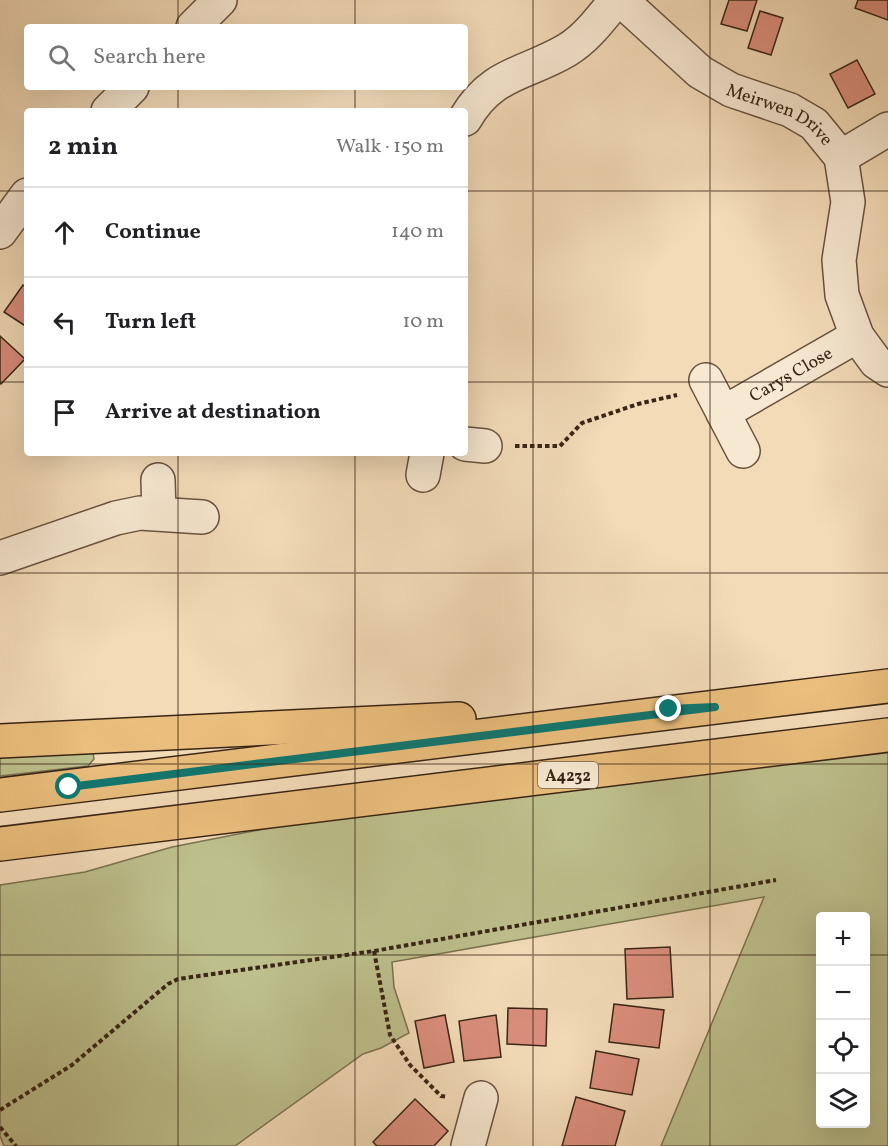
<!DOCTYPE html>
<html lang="en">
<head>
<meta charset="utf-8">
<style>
	:root { --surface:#fff; --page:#f6f6f6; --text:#202124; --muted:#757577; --line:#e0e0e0 }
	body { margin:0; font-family:Vollkorn,serif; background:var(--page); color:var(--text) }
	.controls { position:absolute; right:18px; bottom:18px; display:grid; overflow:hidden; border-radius:6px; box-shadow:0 6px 24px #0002 }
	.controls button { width:54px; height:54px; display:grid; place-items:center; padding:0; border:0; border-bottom:2px solid var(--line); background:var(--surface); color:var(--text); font:30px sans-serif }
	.stop { position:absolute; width:18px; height:18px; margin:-14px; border:4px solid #0f766e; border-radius:50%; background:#fff }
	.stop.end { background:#0f766e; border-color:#fff; box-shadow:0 2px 6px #0008 }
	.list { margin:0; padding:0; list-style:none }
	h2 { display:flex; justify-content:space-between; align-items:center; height:78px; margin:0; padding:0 24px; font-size:26px }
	h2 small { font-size:20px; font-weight:400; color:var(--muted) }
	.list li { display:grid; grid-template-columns:39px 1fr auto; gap:18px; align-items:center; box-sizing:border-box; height:90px; padding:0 24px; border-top:2px solid var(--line) }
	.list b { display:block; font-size:22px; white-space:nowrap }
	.list em { font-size:20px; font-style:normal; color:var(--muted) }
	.icon { flex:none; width:33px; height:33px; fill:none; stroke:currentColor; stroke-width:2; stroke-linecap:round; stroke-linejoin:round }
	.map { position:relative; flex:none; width:888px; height:1146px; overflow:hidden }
	.search { position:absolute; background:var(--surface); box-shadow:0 6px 24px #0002; left:24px; top:24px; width:444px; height:66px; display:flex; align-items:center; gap:15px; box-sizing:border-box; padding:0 21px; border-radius:6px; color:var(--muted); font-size:22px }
	.panel { position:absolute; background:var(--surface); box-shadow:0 6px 24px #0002; left:24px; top:108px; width:444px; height:348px; border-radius:6px }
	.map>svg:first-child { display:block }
	.green { fill:#bdc08d; stroke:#7b7251; stroke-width:1.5; fill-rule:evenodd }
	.building { fill:#db8e7d; stroke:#392515; stroke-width:1.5 }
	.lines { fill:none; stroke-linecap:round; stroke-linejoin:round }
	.minor-casing { stroke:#68523e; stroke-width:36 }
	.primary-casing { stroke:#392515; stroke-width:36 }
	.path { stroke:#392515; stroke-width:4; stroke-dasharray:4.5 3; stroke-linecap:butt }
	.minor { stroke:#f7e8d1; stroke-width:33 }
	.primary { stroke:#eabe7c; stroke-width:33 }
	.route { stroke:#0f766e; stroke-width:8 }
	.grid { fill:none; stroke:#392515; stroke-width:1.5; stroke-opacity:0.55 }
	.labels { text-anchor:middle; stroke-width:4.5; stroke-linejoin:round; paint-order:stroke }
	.shield { fill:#f7e8d1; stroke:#72604d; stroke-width:1.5 }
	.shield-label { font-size:16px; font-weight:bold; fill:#392515 }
	.street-label { font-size:18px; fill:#392515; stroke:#f7e8d1 }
</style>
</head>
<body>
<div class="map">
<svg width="888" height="1146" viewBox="0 0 888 1146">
	<rect width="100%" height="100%" fill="#f3dbb8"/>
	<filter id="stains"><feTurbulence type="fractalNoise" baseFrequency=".00333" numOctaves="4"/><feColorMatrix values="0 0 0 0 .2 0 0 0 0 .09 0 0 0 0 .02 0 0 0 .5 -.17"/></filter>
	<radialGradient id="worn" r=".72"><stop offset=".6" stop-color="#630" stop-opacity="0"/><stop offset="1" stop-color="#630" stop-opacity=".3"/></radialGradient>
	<!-- green -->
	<g class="green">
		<path d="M888,750v396h-227l103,-249 -372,65 2,25 15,46 -28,15 -18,6 -128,92h-231l-4,-10v-251l85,-13 87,-25 209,-41zM820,916h46v208h-46z"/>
		<path d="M85,751l8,2 1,6 -6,7 -88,10v-19z"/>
	</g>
	<!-- building -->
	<g class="building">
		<path d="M729,0h28l-10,31 -26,-7z"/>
		<path d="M858,0h30v20l-33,-12z"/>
		<path d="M760,11l23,7 -12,37 -23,-7z"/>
		<path d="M857,60l18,34 -27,14 -18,-34z"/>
		<path d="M23,285l4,3v39l-23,-15z"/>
		<path d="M0,336l25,23 -24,25 -1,-2z"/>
		<path d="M670,947l3,50 -46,2 -2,-50z"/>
		<path d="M614,1004l50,6 -5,38 -50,-6z"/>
		<path d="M508,1008l39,1 -1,37 -39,-2z"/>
		<path d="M445,1015l9,47 -30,6 -9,-47z"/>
		<path d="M496,1015l5,42 -37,4 -5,-40z"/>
		<path d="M596,1051l43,8 -7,36 -42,-7z"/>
		<path d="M576,1097l49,14 -10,35h-53z"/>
		<path d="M415,1099l33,32 -14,15h-57l-4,-4z"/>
	</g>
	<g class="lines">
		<!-- minor casing -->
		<g class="minor-casing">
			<g id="minor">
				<path id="s1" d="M621,0l79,72 31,18 59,20 24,14 27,33 7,45 -9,58 3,35 15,41 19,26 12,8"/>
				<path d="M193,27l27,-27"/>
				<path d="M108,111l24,-24"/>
				<path d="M465,119c27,-47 60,-44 102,-69 20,-12 35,-33 49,-50"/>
				<path d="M841,157l47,-28"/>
				<path d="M0,232l27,-37"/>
				<path d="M706,380l37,71"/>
				<path id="s2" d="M723,413l134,-77"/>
				<path d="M465,444l20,2"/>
				<path d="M423,475l4,-22"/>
				<path d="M158,480l1,33"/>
				<path d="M0,558l116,-40 24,-5 62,4"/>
				<path d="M468,1146l13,-48"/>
			</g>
		</g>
		<!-- primary casing -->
		<g class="primary-casing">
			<g id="primary">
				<path d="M0,741l459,-22"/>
				<path d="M0,795l888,-109"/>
				<path d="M0,844l888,-109"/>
			</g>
		</g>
		<!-- path -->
		<g class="path">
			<path d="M515,446h45l22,-23 56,-19 39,-9"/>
			<path d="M374,951l16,84 20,30 31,31 7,1"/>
			<path d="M0,1110l72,-45 96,-81 10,-5 196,-28 402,-71"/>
			<path d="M0,1127l16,19"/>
		</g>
		<!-- minor -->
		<use href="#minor" class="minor"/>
		<!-- primary -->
		<use href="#primary" class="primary"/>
	</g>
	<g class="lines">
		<!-- route -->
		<path class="route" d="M69,787l646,-80 -46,2"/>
	</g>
	<!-- grid -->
	<path class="grid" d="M178,0v27M355,0v27M533,0v1146M710,0v1146M178,87v24M355,87v24M0,191h27M465,191h423M0,382h27M465,382h423M178,453v693M355,453v693M0,573h888M0,764h888M0,955h820M866,955h22"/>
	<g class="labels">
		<!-- shield labels -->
		<rect class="shield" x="538" y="762" width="60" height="26" rx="4.5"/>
		<g class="shield-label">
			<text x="568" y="781">A4232</text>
		</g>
		<!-- street labels -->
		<g class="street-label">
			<text dy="6" stroke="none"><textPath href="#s1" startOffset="198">Meirwen Drive</textPath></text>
			<text dy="6" stroke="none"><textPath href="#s2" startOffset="78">Carys Close</textPath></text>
		</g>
	</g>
	<rect width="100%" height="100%" filter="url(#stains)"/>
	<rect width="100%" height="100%" fill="url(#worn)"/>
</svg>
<div class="controls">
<button>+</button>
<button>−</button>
<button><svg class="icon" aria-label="locate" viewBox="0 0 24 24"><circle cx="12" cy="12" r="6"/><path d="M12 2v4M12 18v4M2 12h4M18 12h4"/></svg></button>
<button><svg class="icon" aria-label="layers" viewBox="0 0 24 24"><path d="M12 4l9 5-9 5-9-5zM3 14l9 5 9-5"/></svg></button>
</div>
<div class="stop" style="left:69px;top:787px"></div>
<div class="stop end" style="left:669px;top:709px"></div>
<div class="search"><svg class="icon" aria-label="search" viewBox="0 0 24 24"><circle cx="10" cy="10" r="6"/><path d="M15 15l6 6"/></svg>Search here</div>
<section class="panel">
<h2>2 min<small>Walk · 150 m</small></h2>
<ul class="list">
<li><svg class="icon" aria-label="ahead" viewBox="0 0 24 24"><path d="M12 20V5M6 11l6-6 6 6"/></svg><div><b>Continue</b></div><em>140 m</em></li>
<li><svg class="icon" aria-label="left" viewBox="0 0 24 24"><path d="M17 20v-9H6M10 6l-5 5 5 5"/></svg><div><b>Turn left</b></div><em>10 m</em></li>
<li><svg class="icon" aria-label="arrive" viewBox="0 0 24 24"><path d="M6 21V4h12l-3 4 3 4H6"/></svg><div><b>Arrive at destination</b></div></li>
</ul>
</section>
</div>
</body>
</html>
